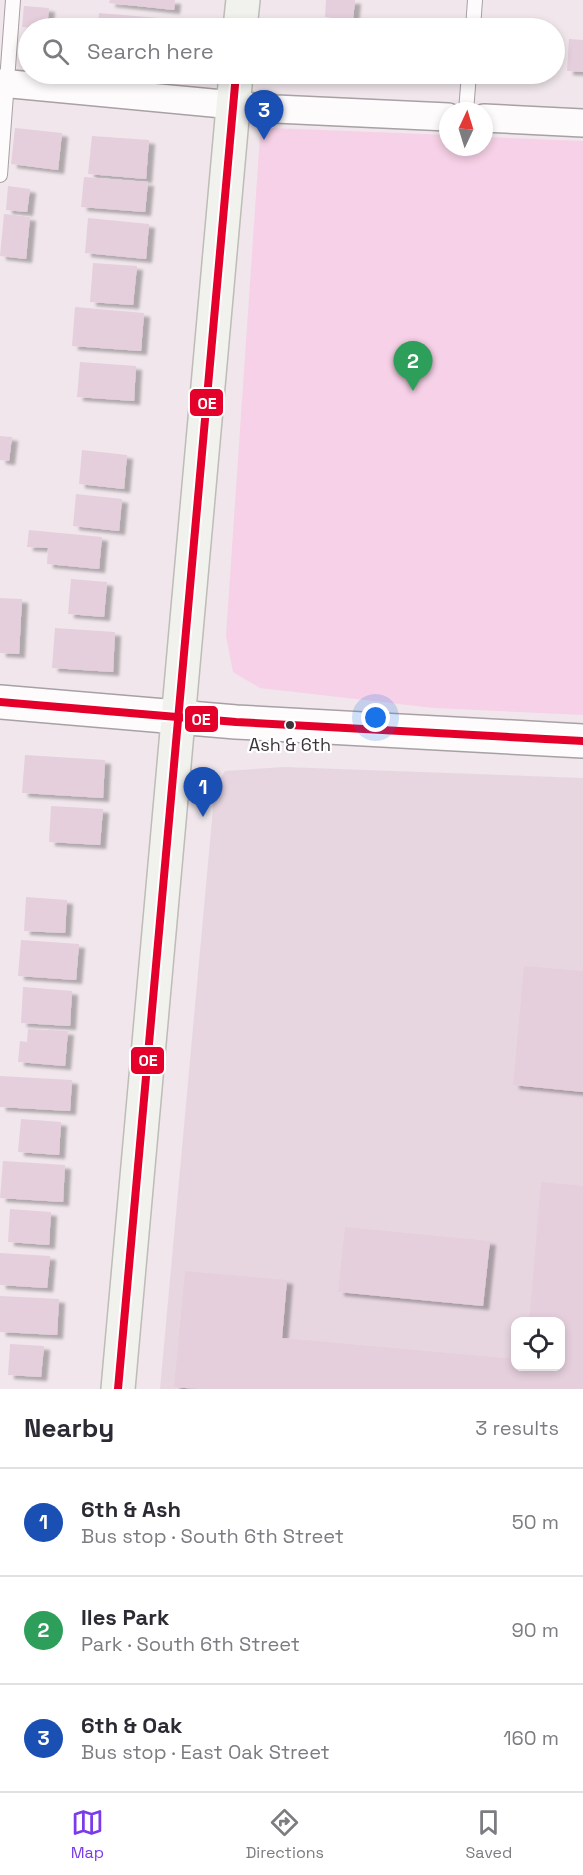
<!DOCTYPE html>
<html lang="en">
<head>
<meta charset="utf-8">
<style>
	:root { --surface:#fff; --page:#f7f7f7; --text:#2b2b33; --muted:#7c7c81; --line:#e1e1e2; --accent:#7c3aed }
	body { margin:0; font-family:"Space Grotesk",sans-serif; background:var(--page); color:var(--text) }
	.controls { position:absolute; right:18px; bottom:18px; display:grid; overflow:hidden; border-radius:12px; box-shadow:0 3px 9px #0003 }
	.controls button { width:54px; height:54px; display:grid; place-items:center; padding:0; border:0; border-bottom:2px solid var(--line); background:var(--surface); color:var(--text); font:30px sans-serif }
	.compass { position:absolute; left:439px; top:102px; width:54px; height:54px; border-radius:50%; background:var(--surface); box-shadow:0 3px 9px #0003; rotate:4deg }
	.you { position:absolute; left:376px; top:718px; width:21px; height:21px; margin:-15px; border:4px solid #fff; border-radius:50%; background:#1a73e8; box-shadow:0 0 0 9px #1a73e833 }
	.badge { display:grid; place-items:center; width:39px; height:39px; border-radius:50%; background:var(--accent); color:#fff; font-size:20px; font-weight:700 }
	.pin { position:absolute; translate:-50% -50px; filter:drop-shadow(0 2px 3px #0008) }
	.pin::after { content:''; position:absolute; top:32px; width:21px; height:18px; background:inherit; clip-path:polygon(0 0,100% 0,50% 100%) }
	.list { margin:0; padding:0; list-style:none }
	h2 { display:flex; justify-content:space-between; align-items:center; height:78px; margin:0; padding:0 24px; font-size:26px }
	h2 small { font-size:20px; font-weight:400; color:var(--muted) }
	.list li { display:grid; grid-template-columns:39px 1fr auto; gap:18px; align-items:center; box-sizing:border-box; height:108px; padding:0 24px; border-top:2px solid var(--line) }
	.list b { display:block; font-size:22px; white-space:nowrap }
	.list p { margin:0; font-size:20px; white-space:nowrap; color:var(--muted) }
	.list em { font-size:20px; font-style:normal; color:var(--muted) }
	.icon { flex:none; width:33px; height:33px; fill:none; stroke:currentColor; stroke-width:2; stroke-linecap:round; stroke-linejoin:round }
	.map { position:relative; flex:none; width:583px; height:1389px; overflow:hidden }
	.search { position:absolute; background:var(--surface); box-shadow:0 3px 9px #0003; left:18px; right:18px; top:18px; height:66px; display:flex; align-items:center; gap:15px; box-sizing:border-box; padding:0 21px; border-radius:33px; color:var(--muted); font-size:22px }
	.sheet { height:402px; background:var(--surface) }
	nav { display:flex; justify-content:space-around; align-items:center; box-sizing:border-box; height:84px; border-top:2px solid var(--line); background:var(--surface); font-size:16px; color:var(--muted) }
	nav a { display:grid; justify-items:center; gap:3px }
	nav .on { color:var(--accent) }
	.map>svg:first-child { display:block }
	.built { fill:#e7d6e0; fill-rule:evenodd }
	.green { fill:#f7d1e7 }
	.building { fill:#e5cfdc; filter:url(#shadow) }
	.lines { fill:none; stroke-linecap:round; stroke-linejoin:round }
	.lane-casing { stroke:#a7a0a4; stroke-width:16 }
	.street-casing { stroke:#a7a0a4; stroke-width:30 }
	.secondary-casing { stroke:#a7a0a4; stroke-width:36 }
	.primary-casing { stroke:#bdbcb7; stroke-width:36 }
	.lane { stroke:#fdfbfc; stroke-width:14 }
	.street { stroke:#fdfbfc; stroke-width:27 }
	.secondary { stroke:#fdfbfc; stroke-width:33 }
	.primary { stroke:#f1f2ee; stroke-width:33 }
	.bus-1-casing { stroke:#fff; stroke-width:12 }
	.bus-1 { stroke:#e4002b; stroke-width:8 }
	.bus-dot { fill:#3c3539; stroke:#fff; stroke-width:2 }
	.labels { text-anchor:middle; stroke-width:4.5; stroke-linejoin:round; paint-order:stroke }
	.bus-label { font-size:18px; fill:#3c3539; stroke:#fff }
	.line-badge { stroke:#fff; stroke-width:2 }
	.badge-label { font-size:16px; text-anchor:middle; font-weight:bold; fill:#fff }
</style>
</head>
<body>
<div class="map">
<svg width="583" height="1389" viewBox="0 0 583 1389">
	<defs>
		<filter id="shadow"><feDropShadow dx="6" dy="4" stdDeviation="1.5" flood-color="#0004"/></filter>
	</defs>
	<rect width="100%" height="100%" fill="#f0e6eb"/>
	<!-- built -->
	<path class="built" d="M284,767l299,11v611h-423l55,-602 10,-16zM516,1322h44v44h-44z"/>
	<!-- green -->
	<path class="green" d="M270,128l178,7v12h36v-10l99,4v574l-149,-7 -174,-20 -27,-16 -7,-36 34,-500z"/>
	<!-- building -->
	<g class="building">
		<path d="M110,0h65l-1,10 -65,-7z"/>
		<path d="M326,0h29l-2,20 -28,-3z"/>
		<path d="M24,6l25,2 -2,20 -25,-1z"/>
		<path d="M99,13l72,6 -1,9h-72z"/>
		<path d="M569,39l14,1v32l-16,-1z"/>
		<path d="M15,128l47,5 -4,37 -47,-6z"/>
		<path d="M92,136l57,4 -3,39 -58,-5z"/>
		<path d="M84,177l64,5 -3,30 -64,-5z"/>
		<path d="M8,186l22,3 -3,23 -21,-2z"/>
		<path d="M4,214l26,3 -4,42 -26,-3z"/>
		<path d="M88,218l61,6 -3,35 -61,-6z"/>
		<path d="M93,263l44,3 -4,39 -43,-3z"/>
		<path d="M75,307l69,6 -3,38 -69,-5z"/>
		<path d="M80,362l56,4 -2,35 -57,-4z"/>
		<path d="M0,436l12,1 -3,24 -9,-1z"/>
		<path d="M82,450l45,5 -3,34 -45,-5z"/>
		<path d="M76,494l46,5 -3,32 -46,-5z"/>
		<path d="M29,530l73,7 -3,32 -52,-5 1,-16 -21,-1z"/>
		<path d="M71,579l36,3 -3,35 -36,-3z"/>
		<path d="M0,598l22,1 -3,55 -19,-1z"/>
		<path d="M55,628l60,4 -2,40 -61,-4z"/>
		<path d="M25,755l80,5 -2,38 -81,-5z"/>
		<path d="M51,806l52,3 -3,36 -51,-3z"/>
		<path d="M26,897l41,3 -2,33 -41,-2z"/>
		<path d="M21,940l58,4 -3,36 -58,-4z"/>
		<path d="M524,966l59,5v121l-70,-7z"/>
		<path d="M23,987l49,4 -2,35 -49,-3z"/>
		<path d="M28,1029l40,2 -3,35 -47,-4 2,-21 7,1z"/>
		<path d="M0,1076l72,4 -2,31 -70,-4z"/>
		<path d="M21,1119l40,3 -2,33 -41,-3z"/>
		<path d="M3,1161l62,4 -2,37 -63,-4z"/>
		<path d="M541,1182l42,4v203h-386l-23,-2 11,-116 102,9 -5,58 234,21v7h44v-44h-31z"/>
		<path d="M10,1209l41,3 -2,33 -41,-3z"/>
		<path d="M345,1227l145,14 -7,65 -145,-14z"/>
		<path d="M0,1253l50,3 -3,32 -47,-3z"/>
		<path d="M0,1296l59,3 -2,36 -57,-3z"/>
		<path d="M10,1344l34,2 -3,31 -33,-2z"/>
	</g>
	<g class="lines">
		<!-- lane casing -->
		<g class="lane-casing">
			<g id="lane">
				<path d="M473,28l2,-28"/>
				<path d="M466,111l3,-37"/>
				<path d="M0,175l13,-175"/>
			</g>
		</g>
		<!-- street casing -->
		<g class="street-casing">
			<g id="street">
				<path d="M0,83l276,26 172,8"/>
				<path d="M484,118l99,5"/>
			</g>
		</g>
		<!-- secondary casing -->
		<g class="secondary-casing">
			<path id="secondary" d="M0,702l236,20 347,19"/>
		</g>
		<!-- primary casing -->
		<g class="primary-casing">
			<g id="primary">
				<path d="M240,28l3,-28"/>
				<path d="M118,1389l118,-1315"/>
			</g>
		</g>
		<!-- lane -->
		<use href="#lane" class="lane"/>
		<!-- street -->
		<use href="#street" class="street"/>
		<!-- secondary -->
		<use href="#secondary" class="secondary"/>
		<!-- primary -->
		<use href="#primary" class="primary"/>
		<!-- bus-1 casing -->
		<g class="bus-1-casing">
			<g id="bus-1">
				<path d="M0,702l236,20 347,19"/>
				<path d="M118,1389l118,-1315"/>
			</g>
		</g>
		<!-- bus-1 -->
		<use href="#bus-1" class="bus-1"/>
	</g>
	<!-- markers -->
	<circle class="bus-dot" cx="290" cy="725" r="5"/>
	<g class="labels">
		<!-- bus labels -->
		<g class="bus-label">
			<text x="290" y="751">Ash &amp; 6th</text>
		</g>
	</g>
	<g class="line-badge">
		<rect x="189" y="388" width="35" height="29" rx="6" fill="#e4002b"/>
		<rect x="184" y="705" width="35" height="28" rx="6" fill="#e4002b"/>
		<rect x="130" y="1046" width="35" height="29" rx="6" fill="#e4002b"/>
	</g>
	<g class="badge-label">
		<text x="207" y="409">0E</text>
		<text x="201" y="725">0E</text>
		<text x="148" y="1066">0E</text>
	</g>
</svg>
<div class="controls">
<button><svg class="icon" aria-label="locate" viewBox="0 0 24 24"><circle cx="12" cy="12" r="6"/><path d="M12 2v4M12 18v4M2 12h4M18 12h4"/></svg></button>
</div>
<svg class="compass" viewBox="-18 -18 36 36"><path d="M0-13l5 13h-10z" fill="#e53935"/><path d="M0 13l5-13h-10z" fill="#7c7c81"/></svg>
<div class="you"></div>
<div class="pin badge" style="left:203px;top:817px;background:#1a4fb4">1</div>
<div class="pin badge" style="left:413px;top:391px;background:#2e9e5b">2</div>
<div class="pin badge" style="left:264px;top:140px;background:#1a4fb4">3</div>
<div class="search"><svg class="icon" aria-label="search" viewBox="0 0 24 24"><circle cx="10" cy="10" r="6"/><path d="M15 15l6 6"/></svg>Search here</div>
</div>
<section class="sheet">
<h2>Nearby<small>3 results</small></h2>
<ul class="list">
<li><span class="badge" style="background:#1a4fb4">1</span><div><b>6th &amp; Ash</b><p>Bus stop · South 6th Street</p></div><em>50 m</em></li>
<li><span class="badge" style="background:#2e9e5b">2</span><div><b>Iles Park</b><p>Park · South 6th Street</p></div><em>90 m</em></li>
<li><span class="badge" style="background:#1a4fb4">3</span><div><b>6th &amp; Oak</b><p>Bus stop · East Oak Street</p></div><em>160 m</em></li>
</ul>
</section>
<nav>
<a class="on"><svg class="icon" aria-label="map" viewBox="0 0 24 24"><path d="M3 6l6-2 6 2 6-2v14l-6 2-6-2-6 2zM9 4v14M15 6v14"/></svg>Map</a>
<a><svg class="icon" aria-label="directions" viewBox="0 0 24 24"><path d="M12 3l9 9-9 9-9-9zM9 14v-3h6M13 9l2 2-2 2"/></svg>Directions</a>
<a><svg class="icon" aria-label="saved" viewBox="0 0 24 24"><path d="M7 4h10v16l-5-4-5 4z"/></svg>Saved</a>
</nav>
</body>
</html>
